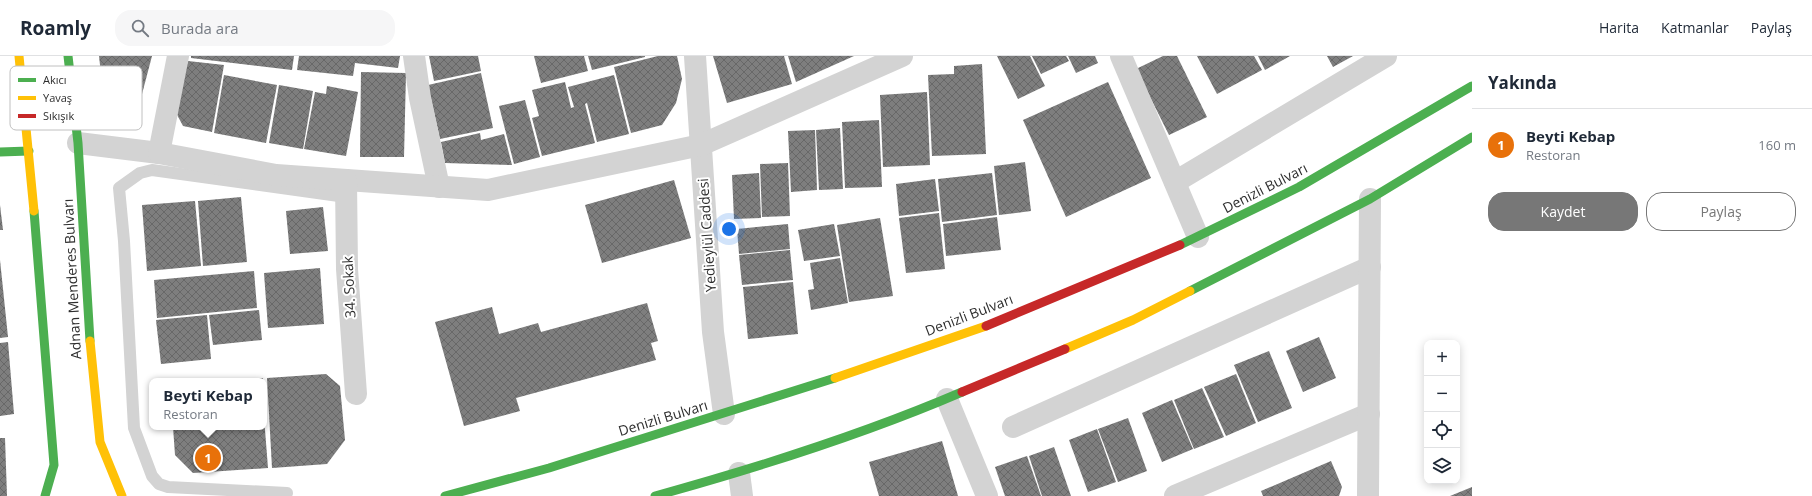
<!DOCTYPE html>
<html lang="tr">
<head>
<meta charset="utf-8">
<style>
	:root { --surface:#fff; --page:#f6f6f7; --text:#1f2937; --muted:#747a83; --line:#e0e1e3; --accent:#777 }
	body { margin:0; font-family:"Open Sans",sans-serif; background:var(--page); color:var(--text) }
	.controls { position:absolute; right:12px; bottom:12px; display:grid; overflow:hidden; border-radius:8px; box-shadow:0 2px 10px #0003 }
	.controls button { width:36px; height:36px; display:grid; place-items:center; padding:0; border:0; border-bottom:1px solid var(--line); background:var(--surface); color:var(--text); font:20px sans-serif }
	.you { position:absolute; left:729px; top:173px; width:14px; height:14px; margin:-10px; border:3px solid #fff; border-radius:50%; background:#1a73e8; box-shadow:0 0 0 6px #1a73e833 }
	.badge { display:grid; place-items:center; width:26px; height:26px; border-radius:50%; background:var(--accent); color:#fff; font-size:13px; font-weight:700 }
	.pin { position:absolute; translate:-50% -50%; border:2px solid #fff; box-shadow:0 1px 4px #0006 }
	.popup { position:absolute; left:149px; top:322px; width:118px; height:52px; box-sizing:border-box; display:grid; place-content:center; border-radius:8px; background:var(--surface); filter:drop-shadow(0 1px 3px #0005); font-size:13px; white-space:nowrap; color:var(--muted) }
	.popup b { font-size:15px; color:var(--text) }
	.popup::after { content:''; position:absolute; left:50%; top:100%; margin-left:-8px; border:8px solid transparent; border-top-color:var(--surface) }
	.list { margin:0; padding:0; list-style:none }
	h2 { display:flex; justify-content:space-between; align-items:center; height:52px; margin:0; padding:0 16px; font-size:17px }
	h2 small { font-size:13px; font-weight:400; color:var(--muted) }
	.list li { display:grid; grid-template-columns:26px 1fr auto; gap:12px; align-items:center; box-sizing:border-box; height:72px; padding:0 16px; border-top:1px solid var(--line) }
	.list b { display:block; font-size:15px; white-space:nowrap }
	.list p { margin:0; font-size:13px; white-space:nowrap; color:var(--muted) }
	.list em { font-size:13px; font-style:normal; color:var(--muted) }
	.actions { display:flex; gap:8px; padding:12px 16px }
	.actions a { flex:1; padding:9px 0; border:1px solid var(--accent); border-radius:16px; text-align:center; font-size:14px; color:var(--accent) }
	.actions .main { background:var(--accent); color:#fff }
	.icon { flex:none; width:22px; height:22px; fill:none; stroke:currentColor; stroke-width:2; stroke-linecap:round; stroke-linejoin:round }
	.map { position:relative; flex:none; width:1472px; height:440px; overflow:hidden }
	header { display:flex; align-items:center; gap:24px; box-sizing:border-box; height:56px; padding:0 20px; background:var(--surface); border-bottom:1px solid var(--line) }
	header strong { font-size:19px }
	nav { display:flex; gap:22px; margin-inline-start:auto; font-size:14px }
	.search { width:280px; height:36px; background:var(--page); display:flex; align-items:center; gap:10px; box-sizing:border-box; padding:0 14px; border-radius:16px; color:var(--muted); font-size:15px }
	main { display:flex }
	aside { flex:1; background:var(--surface) }
	.map>svg:first-child { display:block }
	.building { fill:url(#building-cross-hatch) }
	.lines { fill:none; stroke-linecap:round; stroke-linejoin:round }
	.lane { stroke:#d3d3d3; stroke-width:12 }
	.street { stroke:#d3d3d3; stroke-width:22 }
	.fast { stroke:#4caf50; stroke-width:9 }
	.slow { stroke:#ffc107; stroke-width:9 }
	.jam { stroke:#c62828; stroke-width:9 }
	.labels { text-anchor:middle; stroke-width:4; stroke-linejoin:round; paint-order:stroke }
	.street-label { font-size:14px; fill:#2e2e2e; stroke:#fff }
	.key { fill:#fff; stroke:#c0c0c0; stroke-width:1 }
	.key-label { font-size:11px; fill:#2e2e2e }
</style>
</head>
<body>
<header>
<strong>Roamly</strong>
<div class="search"><svg class="icon" aria-label="search" viewBox="0 0 24 24"><circle cx="10" cy="10" r="6"/><path d="M15 15l6 6"/></svg>Burada ara</div>
<nav><a>Harita</a><a>Katmanlar</a><a>Paylaş</a></nav>
</header>
<main>
<div class="map">
<svg width="1472" height="440" viewBox="0 0 1472 440">
	<defs>
		<pattern id="building-cross-hatch" width="8" height="8" patternUnits="userSpaceOnUse"><rect width="8" height="8" fill="#7e7e7e"/><path d="M0 0l8 8M0 8l8-8" fill="none" stroke="#686868"/></pattern>
	</defs>
	<rect width="100%" height="100%" fill="#fff"/>
	<!-- building -->
	<g class="building">
		<path d="M99,0h53l-16,61 -30,3z"/>
		<path d="M191,0h103l-2,14 -101,-12z"/>
		<path d="M299,0h101l-2,12 -43,-5 -2,13 -56,-6z"/>
		<path d="M429,0h49l3,15 -47,10z"/>
		<path d="M534,0h50l4,15 -47,12z"/>
		<path d="M588,0h57v1l-53,13z"/>
		<path d="M658,0h19l5,23 -6,24 -14,22 -31,8 -17,-66z"/>
		<path d="M713,0h71l8,28 -65,19z"/>
		<path d="M788,0h66l-58,26z"/>
		<path d="M997,0h33l15,30 -27,13z"/>
		<path d="M1032,0h34l3,5 -28,13z"/>
		<path d="M1068,0h27l3,7 -22,10z"/>
		<path d="M1163,0h14l30,61 -38,18 -33,-66z"/>
		<path d="M1197,0h57l8,14 -45,24z"/>
		<path d="M1258,0h32l-25,14z"/>
		<path d="M1327,0h26l-20,11z"/>
		<path d="M188,5l36,4 -12,67 -29,-6 -9,-17z"/>
		<path d="M982,8l4,90 -54,2 -4,-81 26,-1v-8z"/>
		<path d="M361,16l45,1 -2,84h-44z"/>
		<path d="M481,17l12,55 -53,11 -12,-54z"/>
		<path d="M224,19l53,10 -11,58 -52,-10z"/>
		<path d="M614,19l15,59 -32,8 -10,-39 -2,1 10,39 -53,13 -10,-38 7,-2 -7,-26 33,-8 6,26 3,-1 -6,-20z"/>
		<path d="M1108,26l43,96 -85,39 -43,-97z"/>
		<path d="M279,29l34,6 -10,58 -34,-6z"/>
		<path d="M327,30l31,6 -12,64 -42,-7 11,-57 11,2z"/>
		<path d="M927,36l3,73 -47,2 -3,-72z"/>
		<path d="M525,44l15,57 -26,7 -15,-58z"/>
		<path d="M879,64l3,67 -37,1 -3,-66z"/>
		<path d="M840,72l3,61 -24,1 -3,-60z"/>
		<path d="M815,74l2,60 -26,2 -3,-61z"/>
		<path d="M480,77l1,7 23,-6 8,31 -67,-2 -4,-21z"/>
		<path d="M1025,106l6,49 -32,4 -5,-49z"/>
		<path d="M788,107l2,53 -28,1 -2,-53z"/>
		<path d="M759,117l2,45 -27,1 -2,-44z"/>
		<path d="M992,117l5,42 -55,7 -4,-43z"/>
		<path d="M935,123l4,32 -40,5 -3,-32z"/>
		<path d="M674,124l17,58 -89,25 -17,-58z"/>
		<path d="M241,141l6,65 -44,4 -5,-65z"/>
		<path d="M195,145l6,65 -54,5 -5,-66z"/>
		<path d="M0,149l3,25h-3z"/>
		<path d="M323,151l5,44 -38,3 -4,-43z"/>
		<path d="M939,157l6,56 -39,4 -7,-55z"/>
		<path d="M997,161l4,33 -55,6 -3,-32z"/>
		<path d="M880,162l13,78 -44,6 -12,-77z"/>
		<path d="M788,168l2,25 -51,5 -2,-25z"/>
		<path d="M834,168l6,32 -36,5 -6,-31z"/>
		<path d="M790,194l3,30 -51,5 -3,-30z"/>
		<path d="M840,202l8,45 -37,7 -3,-20 6,-1 -4,-26z"/>
		<path d="M0,204l8,77 -8,1z"/>
		<path d="M320,212l4,56 -56,4 -4,-55z"/>
		<path d="M254,215l3,37 -100,10 -3,-38z"/>
		<path d="M793,226l5,52 -50,5 -5,-52z"/>
		<path d="M647,247l11,38 -7,2 5,17 -140,38 4,13 -56,15 -29,-104 57,-15 7,27 39,-11 3,9z"/>
		<path d="M259,254l3,30 -49,5 -4,-30z"/>
		<path d="M207,259l4,44 -50,5 -5,-44z"/>
		<path d="M1319,281l17,41 -33,14 -17,-41z"/>
		<path d="M8,286l6,72 -14,2v-73z"/>
		<path d="M1269,295l23,57 -34,14 -24,-57z"/>
		<path d="M326,318l14,12 5,54 -18,24 -55,4 -5,-90z"/>
		<path d="M1236,318l20,49 -30,13 -22,-49z"/>
		<path d="M263,322v3h-24v-1z"/>
		<path d="M1202,332l22,49 -30,12 -20,-49z"/>
		<path d="M1172,344l21,49 -31,13 -20,-49z"/>
		<path d="M264,361l4,51 -75,5 -18,-18 -2,-28h91z"/>
		<path d="M1128,362l19,53 -29,11 -20,-53z"/>
		<path d="M1097,373l19,53 -28,10 -19,-52z"/>
		<path d="M0,382h5l2,58h-7z"/>
		<path d="M942,385l16,55h-79l-10,-34z"/>
		<path d="M1054,391l17,49h-29l-13,-40z"/>
		<path d="M1027,400l14,40h-36l-10,-29z"/>
		<path d="M1331,405l11,26 -3,9h-76l-2,-5z"/>
		<path d="M1472,431v9h-22z"/>
	</g>
	<g class="lines">
		<!-- lane -->
		<path class="lane" d="M287,437l-119,-6 -9,-3 -7,-8 -18,-48 -10,-187 -5,-53 21,-15 12,-3 194,27"/>
		<!-- street -->
		<g class="street">
			<path d="M414,0l6,42 19,89"/>
			<path d="M695,0l18,276 11,82"/>
			<path d="M1121,0l77,181"/>
			<path d="M78,87l81,10 117,22 212,15 213,-45 201,-89"/>
			<path d="M159,97l19,-97"/>
			<path d="M346,124l1,89 9,125"/>
			<path d="M1175,126l211,-126"/>
			<path d="M947,343l40,97"/>
			<path d="M1013,371l357,-160"/>
			<path d="M739,417l3,23"/>
			<path d="M1175,440l194,-82"/>
			<path d="M1368,440l2,-297"/>
		</g>
		<!-- fast -->
		<g class="fast">
			<path d="M68,0l10,87 12,198"/>
			<path d="M0,96l29,-1"/>
			<path d="M34,155l20,254 -9,31"/>
			<path d="M1180,189l119,-58 173,-101"/>
			<path d="M1190,235l180,-92 102,-62"/>
			<path d="M445,440l104,-28 286,-90"/>
			<path d="M655,440c105,-29 207,-61 307,-104"/>
		</g>
		<!-- slow -->
		<g class="slow">
			<path d="M19,0l15,155"/>
			<path d="M90,285l10,101 22,54"/>
			<path d="M1065,293l68,-29 57,-29"/>
			<path d="M835,322l151,-52"/>
		</g>
		<!-- jam -->
		<g class="jam">
			<path d="M986,270l194,-81"/>
			<path d="M962,336l103,-43"/>
		</g>
	</g>
	<g class="labels">
		<!-- street labels -->
		<g class="street-label">
			<text transform="translate(1265 132) rotate(-27)" y="5">Denizli Bulvarı</text>
			<text transform="translate(707 179) rotate(-94)" y="5">Yedieylül Caddesi</text>
			<text transform="translate(72 223) rotate(-93)" y="5">Adnan Menderes Bulvarı</text>
			<text transform="translate(349 231) rotate(-93)" y="5">34. Sokak</text>
			<text transform="translate(969 259) rotate(-21)" y="5">Denizli Bulvarı</text>
			<text transform="translate(663 362) rotate(-17)" y="5">Denizli Bulvarı</text>
		</g>
	</g>
	<!-- legend -->
	<rect x="10" y="10" width="132" height="64" rx="6" class="key"/>
	<rect x="18" y="22" width="18" height="4" fill="#4caf50"/>
	<rect x="18" y="40" width="18" height="4" fill="#ffc107"/>
	<rect x="18" y="58" width="18" height="4" fill="#c62828"/>
	<g class="key-label">
		<text x="43" y="28">Akıcı</text>
		<text x="43" y="46">Yavaş</text>
		<text x="43" y="64">Sıkışık</text>
	</g>
</svg>
<div class="controls">
<button>+</button>
<button>−</button>
<button><svg class="icon" aria-label="locate" viewBox="0 0 24 24"><circle cx="12" cy="12" r="6"/><path d="M12 2v4M12 18v4M2 12h4M18 12h4"/></svg></button>
<button><svg class="icon" aria-label="layers" viewBox="0 0 24 24"><path d="M12 4l9 5-9 5-9-5zM3 14l9 5 9-5"/></svg></button>
</div>
<div class="you"></div>
<div class="pin badge" style="left:208px;top:402px;background:#e8710a">1</div>
<div class="popup"><b>Beyti Kebap</b>Restoran</div>
</div>
<aside>
<h2>Yakında<small></small></h2>
<ul class="list">
<li><span class="badge" style="background:#e8710a">1</span><div><b>Beyti Kebap</b><p>Restoran</p></div><em>160 m</em></li>
</ul>
<div class="actions"><a class="main">Kaydet</a><a>Paylaş</a></div>
</aside>
</main>
</body>
</html>
